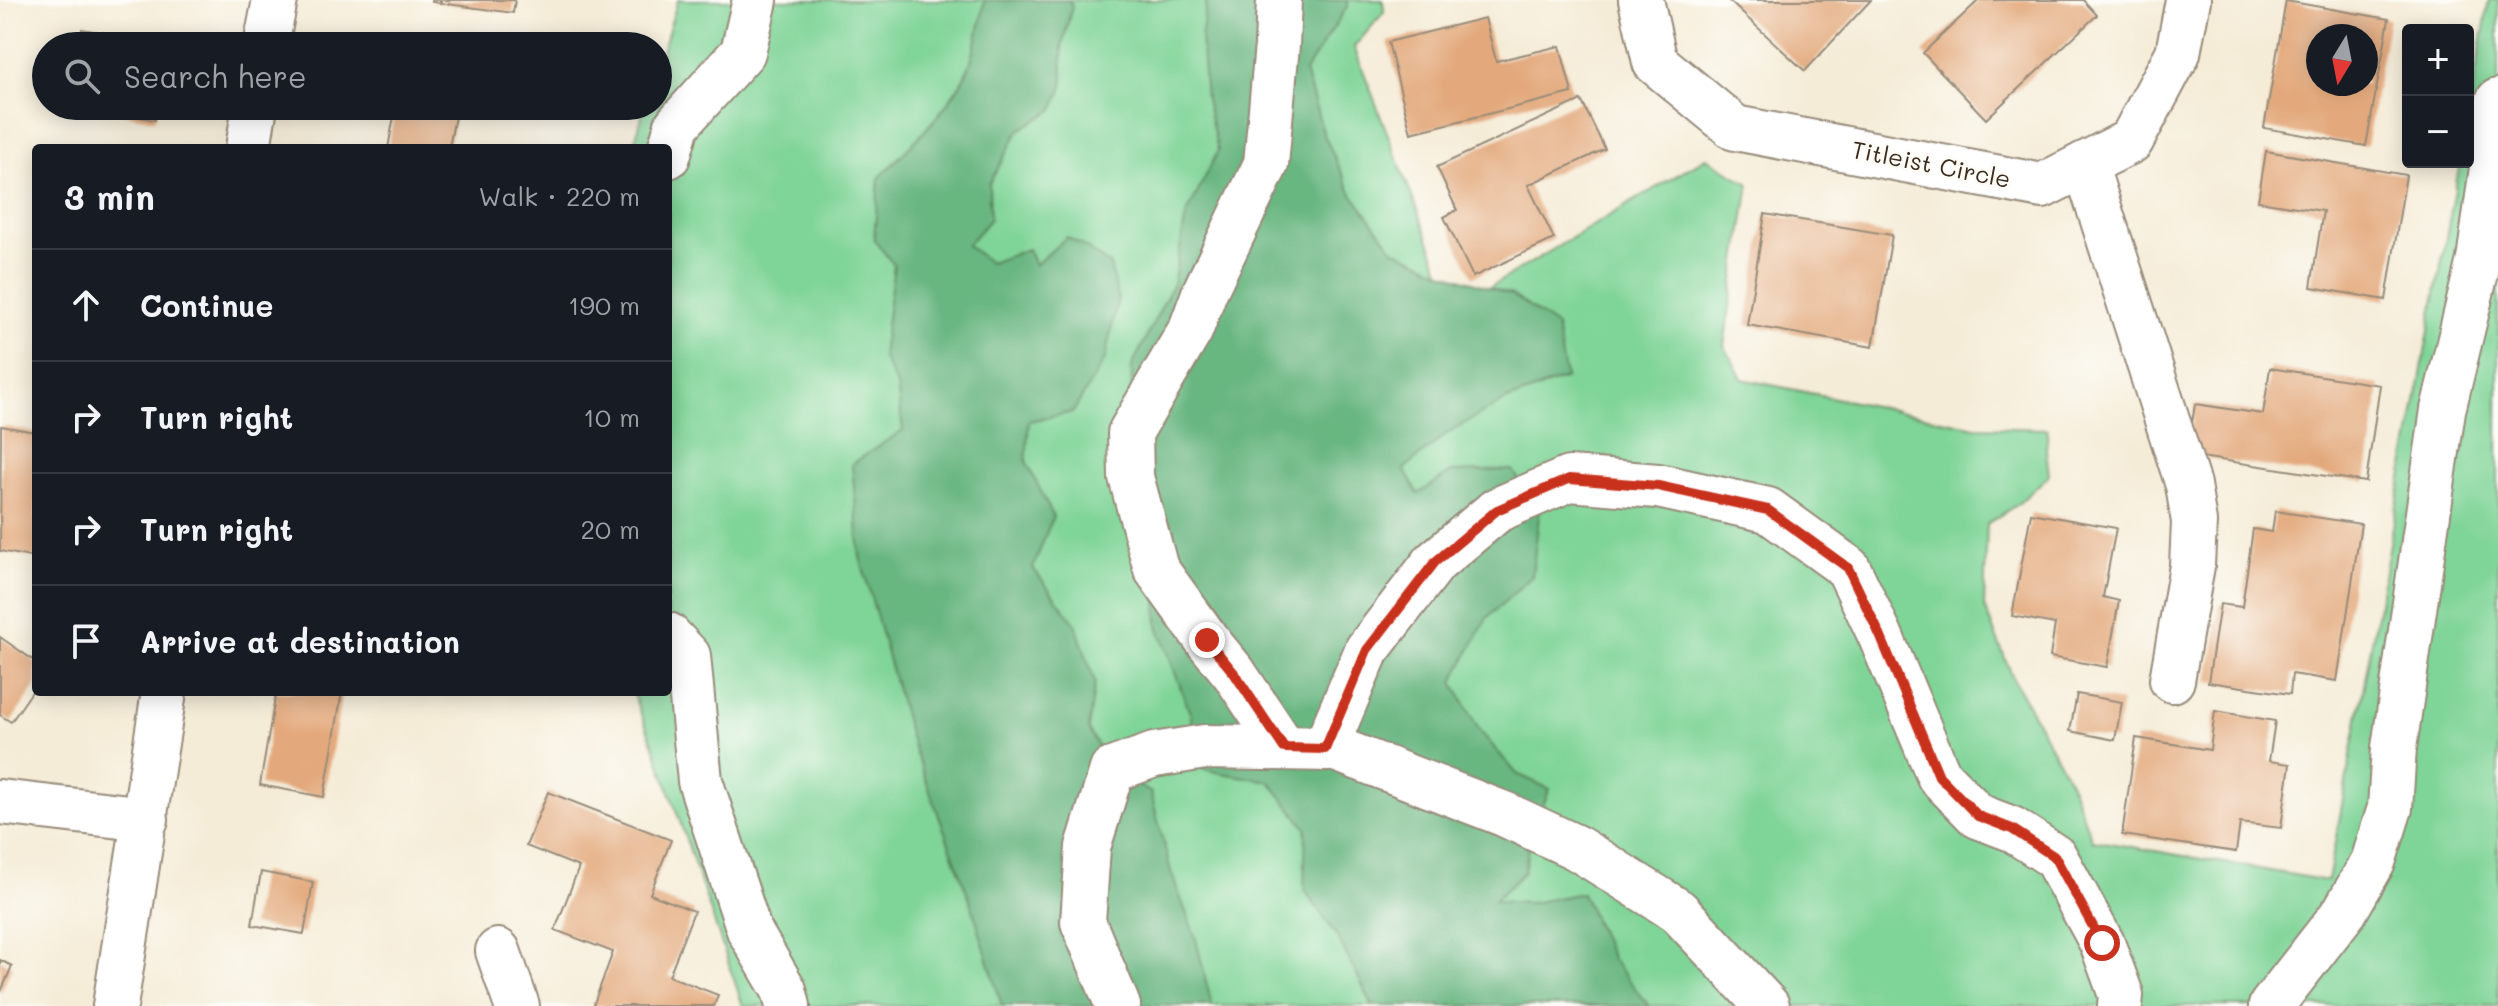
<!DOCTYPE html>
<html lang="en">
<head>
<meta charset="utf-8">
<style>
	:root { --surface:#171b24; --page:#20242c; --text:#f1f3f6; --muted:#9ea1a6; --line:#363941 }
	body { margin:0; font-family:Mali,sans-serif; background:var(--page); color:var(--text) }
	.controls { position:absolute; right:24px; top:24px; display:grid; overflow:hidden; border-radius:8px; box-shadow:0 4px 20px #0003 }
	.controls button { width:72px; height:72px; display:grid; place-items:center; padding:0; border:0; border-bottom:2px solid var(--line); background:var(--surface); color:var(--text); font:40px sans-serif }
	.compass { position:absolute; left:2306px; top:24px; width:72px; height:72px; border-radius:50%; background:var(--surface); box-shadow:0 4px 20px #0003; rotate:190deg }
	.stop { position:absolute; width:24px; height:24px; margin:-18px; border:6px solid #c8321e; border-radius:50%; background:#fff }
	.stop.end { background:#c8321e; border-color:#fff; box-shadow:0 2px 8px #0008 }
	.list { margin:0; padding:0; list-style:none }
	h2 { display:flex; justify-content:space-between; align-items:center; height:104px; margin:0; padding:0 32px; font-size:34px }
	h2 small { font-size:26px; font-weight:400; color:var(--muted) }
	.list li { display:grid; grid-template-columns:52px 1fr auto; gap:24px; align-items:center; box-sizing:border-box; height:112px; padding:0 32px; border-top:2px solid var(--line) }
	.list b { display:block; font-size:30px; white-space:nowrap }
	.list em { font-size:26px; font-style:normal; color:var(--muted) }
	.icon { flex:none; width:44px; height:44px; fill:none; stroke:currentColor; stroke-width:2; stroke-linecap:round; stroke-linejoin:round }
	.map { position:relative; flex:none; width:2498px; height:1006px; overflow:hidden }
	.search { position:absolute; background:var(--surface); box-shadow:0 4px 20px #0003; left:32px; top:32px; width:640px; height:88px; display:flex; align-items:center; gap:20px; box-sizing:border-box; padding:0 28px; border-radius:44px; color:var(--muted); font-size:30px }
	.panel { position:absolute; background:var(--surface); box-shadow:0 4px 20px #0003; left:32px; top:144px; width:640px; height:552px; border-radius:8px }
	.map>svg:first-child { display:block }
	.green { fill:#7fd497; stroke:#5d7f5a; stroke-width:2 }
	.forest { fill:#67b680; stroke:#51704f; stroke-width:2 }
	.building { fill:#e3a97b; fill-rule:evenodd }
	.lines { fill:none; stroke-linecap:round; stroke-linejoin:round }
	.minor-casing { stroke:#988b7a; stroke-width:48 }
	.minor { stroke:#fff; stroke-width:44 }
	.route { stroke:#c8321e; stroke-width:10 }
	.labels { text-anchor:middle; stroke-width:6; stroke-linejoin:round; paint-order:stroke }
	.street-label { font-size:24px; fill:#3b2a1e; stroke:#fdfcf7 }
</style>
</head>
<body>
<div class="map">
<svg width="2498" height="1006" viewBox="0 0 2498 1006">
	<rect width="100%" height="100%" fill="#fdfcf7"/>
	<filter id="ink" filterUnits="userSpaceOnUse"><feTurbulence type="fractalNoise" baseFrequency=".0125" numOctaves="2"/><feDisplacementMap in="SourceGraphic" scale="16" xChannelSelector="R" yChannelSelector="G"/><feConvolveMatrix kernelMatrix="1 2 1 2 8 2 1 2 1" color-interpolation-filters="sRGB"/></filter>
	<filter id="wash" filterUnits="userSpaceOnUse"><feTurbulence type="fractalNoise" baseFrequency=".006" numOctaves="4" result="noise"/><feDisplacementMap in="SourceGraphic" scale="32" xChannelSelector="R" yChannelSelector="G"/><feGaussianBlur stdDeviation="1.8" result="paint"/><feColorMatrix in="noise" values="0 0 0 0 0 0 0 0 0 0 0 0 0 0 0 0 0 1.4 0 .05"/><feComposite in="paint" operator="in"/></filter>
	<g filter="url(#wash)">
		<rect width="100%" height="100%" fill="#f5ecd7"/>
		<!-- green -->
		<path class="green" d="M678,0h705l1,12 -30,35 101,261 251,-150 43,26 -25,161 18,34 234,48 72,2 -2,20 3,26 -30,28 -32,21 -3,83 30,73 56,102 22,58 236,41 132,-719h8v-45l21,-117h9v1006h-1755l-90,-263 -21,-51h36v-544h-35l12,-42h13v-42z"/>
		<!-- forest -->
		<g class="forest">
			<path d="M985,0h84l3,6 -10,41 1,40 -10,23 -34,20 -30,54 1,35 -23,26 23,18 38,-14 7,16 32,-28 21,12 22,16 8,33 -13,61 -32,53 -44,9 -3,40 27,55 -20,52 42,55 20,59 -7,47 24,41 39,23 20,79 25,67 16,67h-210l-31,-103 -61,-166 -50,-180 -8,-93 51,-34 -6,-44 -15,-30 12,-91 -20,-25 5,-62c28,-28 75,-74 90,-111 8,-21 11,-45 16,-67z"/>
			<path d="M1207,0h140v7l-42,65 19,63 28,59 41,55 49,23 70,23 44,31 10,52 -61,23 -56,31 -45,37 14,25 33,-22 62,-2 26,45 -7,61 -45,42 -34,64 26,48 38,44 33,15 -17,38 -9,45 -30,29 37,2 51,-10 30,66 37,47h-276l-37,-71 -32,-46 2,-61 -37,-47 -53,-9 -19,-6 -4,-12 -2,-38 -33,-90 -2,-57 -26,-136 2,-67 41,-82 13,-68 32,-65 -12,-52 -5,-62z"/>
		</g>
		<g id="blocks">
			<!-- building -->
			<g class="building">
				<path d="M432,0h83l-2,13 -81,-11z"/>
				<path d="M1728,0h143l-66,71z"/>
				<path d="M1979,0h104l14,15 -111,104 -63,-66z"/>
				<path d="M2286,1l103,18 -23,127 -102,-18zM2318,36h48v48h-48z"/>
				<path d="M1485,18l11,43 64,-15 12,47 -161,40 -23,-91z"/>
				<path d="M82,29l88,15v2h-91z"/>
				<path d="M1581,100l24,49 -77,36 26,54 -81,38 -29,-60 13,-7 -20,-43z"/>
				<path d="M85,106h73l-3,14z"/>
				<path d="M396,106h61l-8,42h-61z"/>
				<path d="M2266,151l140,24 -20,125 -75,-13 12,-76 -65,-10z"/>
				<path d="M1765,214l127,21 -19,112 -126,-22z"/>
				<path d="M2270,368l110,17 -14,97 -179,-27 8,-51 68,10z"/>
				<path d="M1,426l35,6v126l-36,-7z"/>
				<path d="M2275,511l86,13 -24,157 -45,-7 -2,20 -82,-12 12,-78 22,3 11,-78 19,3z"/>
				<path d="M2031,513l85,15 -13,69 16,4 -12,66 -57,-10 5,-33 -43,-8z"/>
				<path d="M0,637l36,25v24l-25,36 -11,-7z"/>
				<path d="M276,692h66l-18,105 -64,-12z"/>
				<path d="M2077,694l45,8 -7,38 -45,-9z"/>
				<path d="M2215,711l60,10 -6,40 21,3 -9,64 -41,-5 -4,29 -114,-17 14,-97 74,12z"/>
				<path d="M548,792l123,48 -21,54 44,17 -25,65 49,19 -4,11h-121l20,-54 -58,-22 24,-63 -53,-21z"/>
				<path d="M261,872l52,10 -9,52 -52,-9z"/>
				<path d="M0,960l12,6 -12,28z"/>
			</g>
		</g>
	</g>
	<g filter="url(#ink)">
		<use href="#blocks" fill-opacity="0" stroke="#988b7a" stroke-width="2"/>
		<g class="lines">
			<!-- minor casing -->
			<g class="minor-casing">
				<g id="minor">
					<path d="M1279,0l-2,45 -11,119 -61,127 -14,38 -61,104 1,44 25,92 51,71 27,33 50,75"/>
					<path d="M1641,0l14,62 80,66 307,58 89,-45 47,-88 10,-53"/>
					<path d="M266,46l9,-46"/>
					<path d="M248,148l7,-42"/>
					<path d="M668,156l9,-31 66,-73 12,-52"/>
					<path d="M2085,164l103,321 6,37 -2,44 -20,114"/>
					<path d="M668,635l20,21 12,125 49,149 35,60 4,16"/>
					<path d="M1325,749l42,-99 68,-88 62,-52 72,-31 89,7 110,24 80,58 32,67 59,141 39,40 34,13 43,28 47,86 19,52 -1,11"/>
					<path d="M0,802l146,17"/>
					<path d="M498,951l19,55"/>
					<path d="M115,1006l49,-314"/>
					<path d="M1118,1006l-35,-84 5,-75 24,-77 42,-15 51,-8 131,2 168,65 73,34 101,63 89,95"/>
					<path d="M2271,1006l74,-95 28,-49 17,-54 4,-60 49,-338 36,-150 13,-92 6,-67"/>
				</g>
			</g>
			<!-- minor -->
			<use href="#minor" class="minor"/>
		</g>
	</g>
	<g class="lines" filter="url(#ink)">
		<!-- route -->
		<path class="route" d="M1207,640l27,33 50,75 41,1 42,-99 68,-88 62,-52 72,-31 89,7 110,24 80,58 32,67 59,141 39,40 34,13 43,28 47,86"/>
	</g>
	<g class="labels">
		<!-- street labels -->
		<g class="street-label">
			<text transform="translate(1931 165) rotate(11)" y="8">Titleist Circle</text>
		</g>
	</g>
</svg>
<div class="controls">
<button>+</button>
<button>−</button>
</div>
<svg class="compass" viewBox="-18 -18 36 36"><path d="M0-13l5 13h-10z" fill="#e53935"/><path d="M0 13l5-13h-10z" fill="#9ea1a6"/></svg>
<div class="stop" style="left:2102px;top:943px"></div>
<div class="stop end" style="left:1207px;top:640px"></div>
<div class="search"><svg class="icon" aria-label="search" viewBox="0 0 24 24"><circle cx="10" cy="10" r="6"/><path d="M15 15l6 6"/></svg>Search here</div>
<section class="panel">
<h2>3 min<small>Walk · 220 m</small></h2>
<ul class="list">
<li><svg class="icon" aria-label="ahead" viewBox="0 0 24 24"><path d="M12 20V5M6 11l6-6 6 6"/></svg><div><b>Continue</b></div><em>190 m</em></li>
<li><svg class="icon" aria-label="right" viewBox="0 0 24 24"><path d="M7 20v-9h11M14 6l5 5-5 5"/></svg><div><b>Turn right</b></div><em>10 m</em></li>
<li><svg class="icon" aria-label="right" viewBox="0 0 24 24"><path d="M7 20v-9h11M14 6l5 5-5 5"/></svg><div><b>Turn right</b></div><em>20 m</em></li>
<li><svg class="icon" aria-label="arrive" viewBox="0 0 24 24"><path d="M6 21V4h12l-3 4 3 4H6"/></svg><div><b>Arrive at destination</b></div></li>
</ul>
</section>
</div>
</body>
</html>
